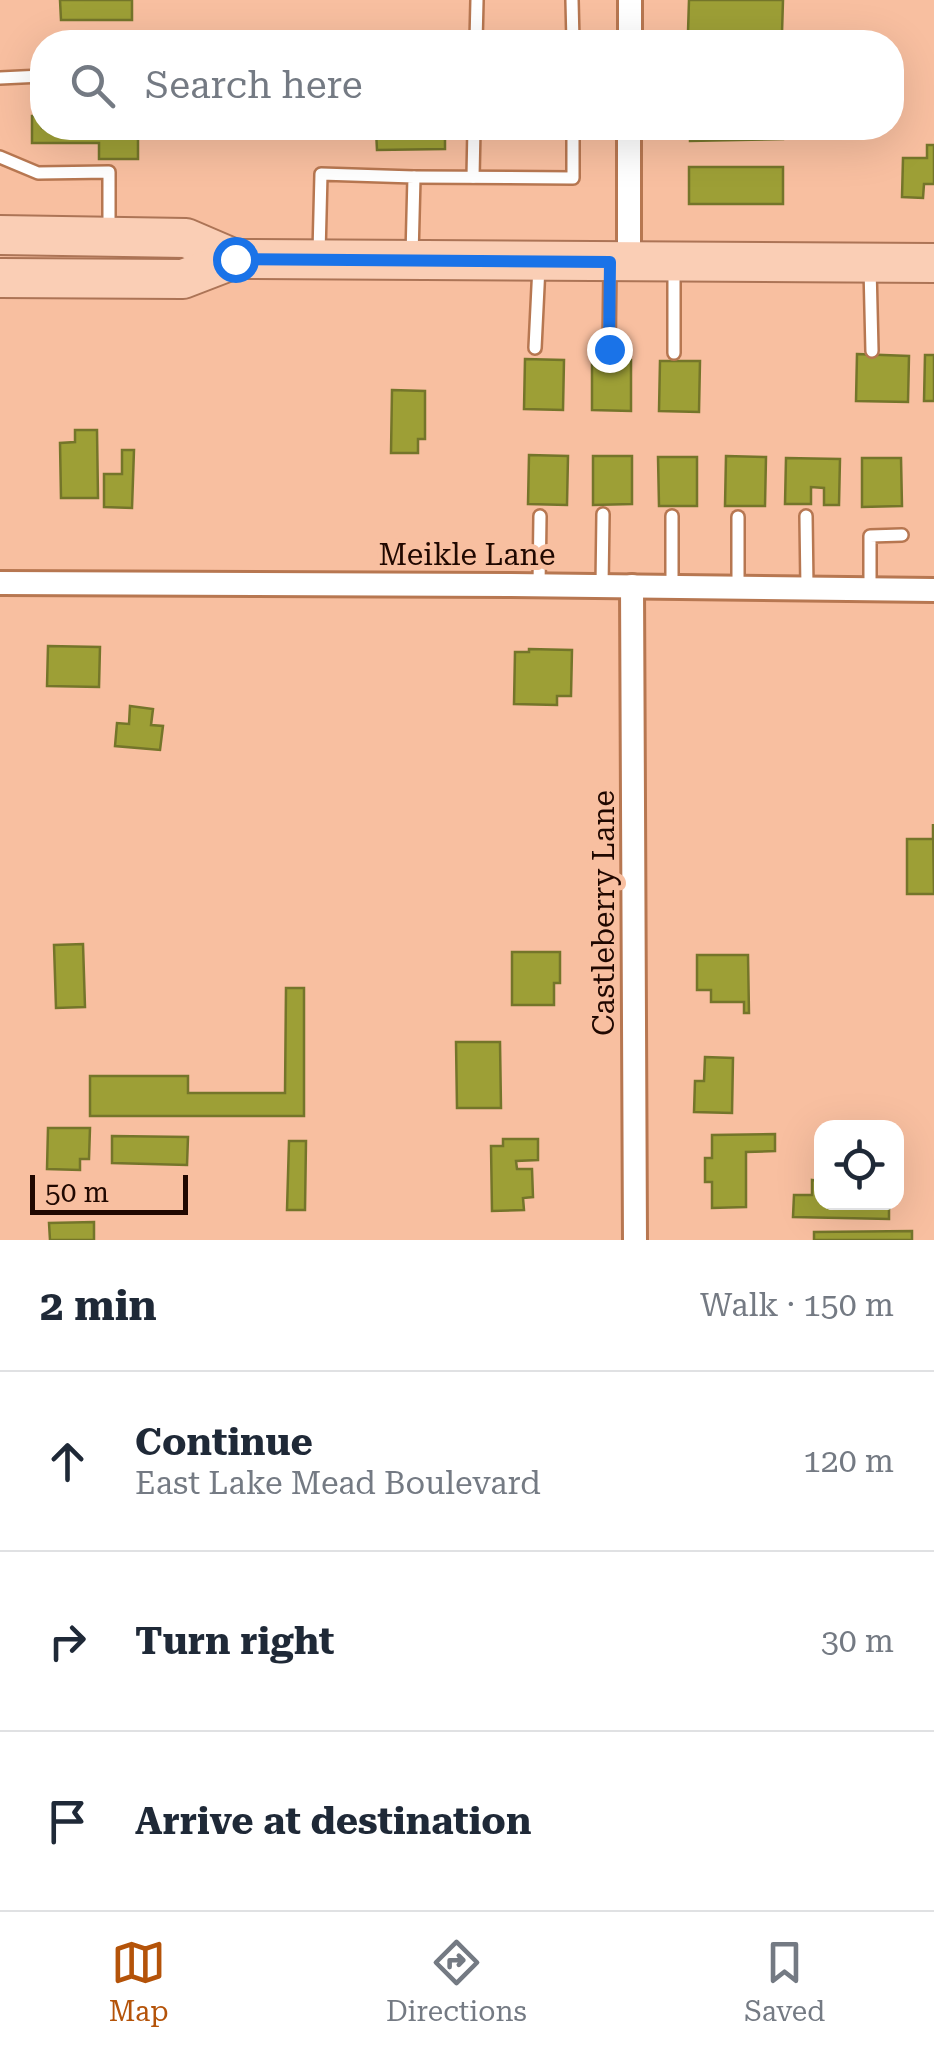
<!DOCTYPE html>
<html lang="en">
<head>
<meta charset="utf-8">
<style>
	:root { --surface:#fff; --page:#f2f2f3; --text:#1f2937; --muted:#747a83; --line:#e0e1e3; --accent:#b45309 }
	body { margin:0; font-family:"Roboto Serif",serif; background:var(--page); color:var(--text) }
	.controls { position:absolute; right:30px; bottom:30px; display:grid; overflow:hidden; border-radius:20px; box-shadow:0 10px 40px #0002 }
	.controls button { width:90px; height:90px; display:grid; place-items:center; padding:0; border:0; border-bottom:2px solid var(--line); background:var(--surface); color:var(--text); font:50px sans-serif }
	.scale { position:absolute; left:30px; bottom:25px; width:158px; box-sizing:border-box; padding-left:10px; border:5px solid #200800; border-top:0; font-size:28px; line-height:35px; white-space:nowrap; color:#200800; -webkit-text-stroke:8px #f8bfa0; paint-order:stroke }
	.stop { position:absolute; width:30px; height:30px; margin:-22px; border:8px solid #1a73e8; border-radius:50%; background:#fff }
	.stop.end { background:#1a73e8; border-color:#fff; box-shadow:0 2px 10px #0008 }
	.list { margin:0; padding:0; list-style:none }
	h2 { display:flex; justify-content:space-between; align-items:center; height:130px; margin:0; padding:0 40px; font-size:42px }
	h2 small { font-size:32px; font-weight:400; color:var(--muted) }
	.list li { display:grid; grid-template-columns:65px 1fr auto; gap:30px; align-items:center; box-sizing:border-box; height:180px; padding:0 40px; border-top:2px solid var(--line) }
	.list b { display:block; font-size:38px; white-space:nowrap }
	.list p { margin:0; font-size:32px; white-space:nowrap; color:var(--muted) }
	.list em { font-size:32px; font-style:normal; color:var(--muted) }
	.icon { flex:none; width:55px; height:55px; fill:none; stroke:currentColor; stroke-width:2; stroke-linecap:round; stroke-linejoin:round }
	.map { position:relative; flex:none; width:934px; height:1240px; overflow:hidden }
	.search { position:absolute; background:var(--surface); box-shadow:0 10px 40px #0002; left:30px; right:30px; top:30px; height:110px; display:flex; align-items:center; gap:25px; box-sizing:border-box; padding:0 35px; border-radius:40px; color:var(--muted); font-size:38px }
	.sheet { height:670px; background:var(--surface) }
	nav { display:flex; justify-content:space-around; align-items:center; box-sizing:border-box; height:140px; border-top:2px solid var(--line); background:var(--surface); font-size:28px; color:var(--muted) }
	nav a { display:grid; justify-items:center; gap:5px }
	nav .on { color:var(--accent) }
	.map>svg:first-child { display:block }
	.building { fill:#9d9f36; stroke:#74752a; stroke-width:2.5 }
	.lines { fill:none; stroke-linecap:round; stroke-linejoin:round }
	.lane-casing { stroke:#b77751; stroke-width:16 }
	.street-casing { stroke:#b77751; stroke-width:28 }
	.primary-casing { stroke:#ac7456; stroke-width:42 }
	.lane { stroke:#fff; stroke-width:11 }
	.street { stroke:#fff; stroke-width:22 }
	.primary { stroke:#faceb5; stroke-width:38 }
	.route { stroke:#1a73e8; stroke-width:12 }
	.labels { text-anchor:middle; stroke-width:10; stroke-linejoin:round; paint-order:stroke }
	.street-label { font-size:30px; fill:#200800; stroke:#f8bfa0 }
</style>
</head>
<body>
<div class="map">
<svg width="934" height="1240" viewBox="0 0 934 1240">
	<rect width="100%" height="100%" fill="#f8bfa0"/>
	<!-- building -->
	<g class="building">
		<path d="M60,0h72v20h-71z"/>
		<path d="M689,0h94l-1,33 -94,-1z"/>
		<path d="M32,116h10v12h96v31h-39v-16h-67z"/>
		<path d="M361,128h84v21l-68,1 -1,-20h-15z"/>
		<path d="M690,128h93v11l-93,2z"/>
		<path d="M927,145h7v39h-10l-1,14 -21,-1 1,-39h24z"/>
		<rect x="689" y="167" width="94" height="37"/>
		<path d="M857,354l52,2 -1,46 -52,-1z"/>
		<path d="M925,355h9v46h-10z"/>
		<path d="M525,359l39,1 -1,50 -39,-1z"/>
		<path d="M592,360h39v51l-39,-1z"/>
		<path d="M660,361h40l-1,51 -40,-1z"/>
		<path d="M392,390l33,1v48h-7v14h-27z"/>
		<path d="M75,430h22l1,68h-37l-1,-55 15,-1z"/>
		<path d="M122,450h12l-2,58 -28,-1v-33h18z"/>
		<path d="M529,455l39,1 -1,49 -39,-1z"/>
		<path d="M593,456h39v48l-39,1z"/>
		<path d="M726,456l40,1 -1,49h-40z"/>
		<path d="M658,457h39v49h-38z"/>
		<path d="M786,458l54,1 -1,46h-15v-17l-13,-1v17h-26z"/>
		<path d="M862,458h39l1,48 -40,1z"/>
		<path d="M48,646l52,1 -1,40 -52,-1z"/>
		<path d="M529,649l43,1 -1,46h-14v9l-43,-1 1,-52h14z"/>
		<path d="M130,706l23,3 -2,16 12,1 -3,24 -45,-4 2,-23 12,1z"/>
		<path d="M933,824l1,70h-27v-55h26z"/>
		<path d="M83,944l2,63 -29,1 -2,-63z"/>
		<path d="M512,952h48v31h-6v22h-42z"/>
		<path d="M697,955h51l1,58h-5v-11h-33v-12h-14z"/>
		<path d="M286,988h18v128h-214v-40h98v17h97z"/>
		<path d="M456,1042h44l1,66h-44z"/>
		<path d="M705,1057l28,1 -1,55 -38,-1 1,-31h9z"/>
		<path d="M48,1128h42l-1,31h-9v11l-33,-1z"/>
		<path d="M775,1134v17l-29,1v55l-34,1v-26h-7v-24h7v-23z"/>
		<path d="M112,1136l76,1 -1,28 -75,-2z"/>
		<path d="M503,1139h35v21l-22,1 1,8h15l1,28 -10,1 1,12 -32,1 -1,-65h12z"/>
		<path d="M289,1141h17l-1,69h-18z"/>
		<path d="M812,1180l10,1v21h67v17l-96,-2 1,-22h18z"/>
		<path d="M94,1222v18h-44l-1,-17z"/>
		<path d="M912,1231v9h-98v-8z"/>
	</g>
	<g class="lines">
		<!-- lane casing -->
		<g class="lane-casing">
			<g id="lane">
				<path d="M572,0l1,42"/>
				<path d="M476,42l1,-42"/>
				<path d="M0,78l42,-2"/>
				<path d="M0,157l38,16 71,-1v60"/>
				<path d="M414,177l159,1v-50"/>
				<path d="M473,177l1,-49"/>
				<path d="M319,253l2,-79 93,3 -2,79"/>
				<path d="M870,267l2,84"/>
				<path d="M535,348l4,-82"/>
				<path d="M609,349l1,-82"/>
				<path d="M674,353v-86"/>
				<path d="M672,516v71"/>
				<path d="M806,516l1,72"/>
				<path d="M738,517v70"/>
				<path d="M539,585l1,-69"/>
				<path d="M602,586l1,-72"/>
				<path d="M870,589v-53l32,-1"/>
			</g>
		</g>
		<!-- street casing -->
		<g class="street-casing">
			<g id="street">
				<path d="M630,42v-42"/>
				<path d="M629,262v-134"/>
				<path d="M0,583l511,2 423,5"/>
				<path d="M632,586l3,654"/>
			</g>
		</g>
		<!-- primary casing -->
		<g class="primary-casing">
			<g id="primary">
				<path d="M0,235l186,3 49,21"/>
				<path d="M0,278l183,1 52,-20 699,4"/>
			</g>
		</g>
		<!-- lane -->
		<use href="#lane" class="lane"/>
		<!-- street -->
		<use href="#street" class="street"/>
		<!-- primary -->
		<use href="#primary" class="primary"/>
	</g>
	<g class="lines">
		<!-- route -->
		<path class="route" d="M235,259l375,3 -1,87"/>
	</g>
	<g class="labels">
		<!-- street labels -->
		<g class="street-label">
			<text x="467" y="565">Meikle Lane</text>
			<text transform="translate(604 913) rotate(-90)" y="10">Castleberry Lane</text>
		</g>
	</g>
</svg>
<div class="controls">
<button><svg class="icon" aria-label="locate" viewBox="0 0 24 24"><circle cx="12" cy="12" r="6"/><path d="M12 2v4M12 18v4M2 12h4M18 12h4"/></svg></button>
</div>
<div class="scale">50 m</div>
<div class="stop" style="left:235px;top:259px"></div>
<div class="stop end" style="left:609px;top:349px"></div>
<div class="search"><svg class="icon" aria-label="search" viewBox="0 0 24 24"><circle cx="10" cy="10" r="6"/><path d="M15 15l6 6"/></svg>Search here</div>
</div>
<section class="sheet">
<h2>2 min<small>Walk · 150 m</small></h2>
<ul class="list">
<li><svg class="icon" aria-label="ahead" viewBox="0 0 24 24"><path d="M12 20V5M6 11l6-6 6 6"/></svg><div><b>Continue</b><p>East Lake Mead Boulevard</p></div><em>120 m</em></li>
<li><svg class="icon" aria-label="right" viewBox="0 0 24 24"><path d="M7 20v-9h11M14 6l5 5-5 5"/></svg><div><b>Turn right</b></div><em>30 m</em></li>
<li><svg class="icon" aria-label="arrive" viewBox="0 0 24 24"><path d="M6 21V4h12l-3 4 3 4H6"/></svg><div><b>Arrive at destination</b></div></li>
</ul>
</section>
<nav>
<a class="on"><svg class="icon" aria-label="map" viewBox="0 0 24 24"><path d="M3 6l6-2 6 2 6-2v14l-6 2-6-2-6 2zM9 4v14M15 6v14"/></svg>Map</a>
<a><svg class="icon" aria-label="directions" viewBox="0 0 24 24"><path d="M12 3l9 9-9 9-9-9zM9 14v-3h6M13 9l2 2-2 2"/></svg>Directions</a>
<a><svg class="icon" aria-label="saved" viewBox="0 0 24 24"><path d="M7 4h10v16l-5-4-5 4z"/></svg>Saved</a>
</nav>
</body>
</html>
